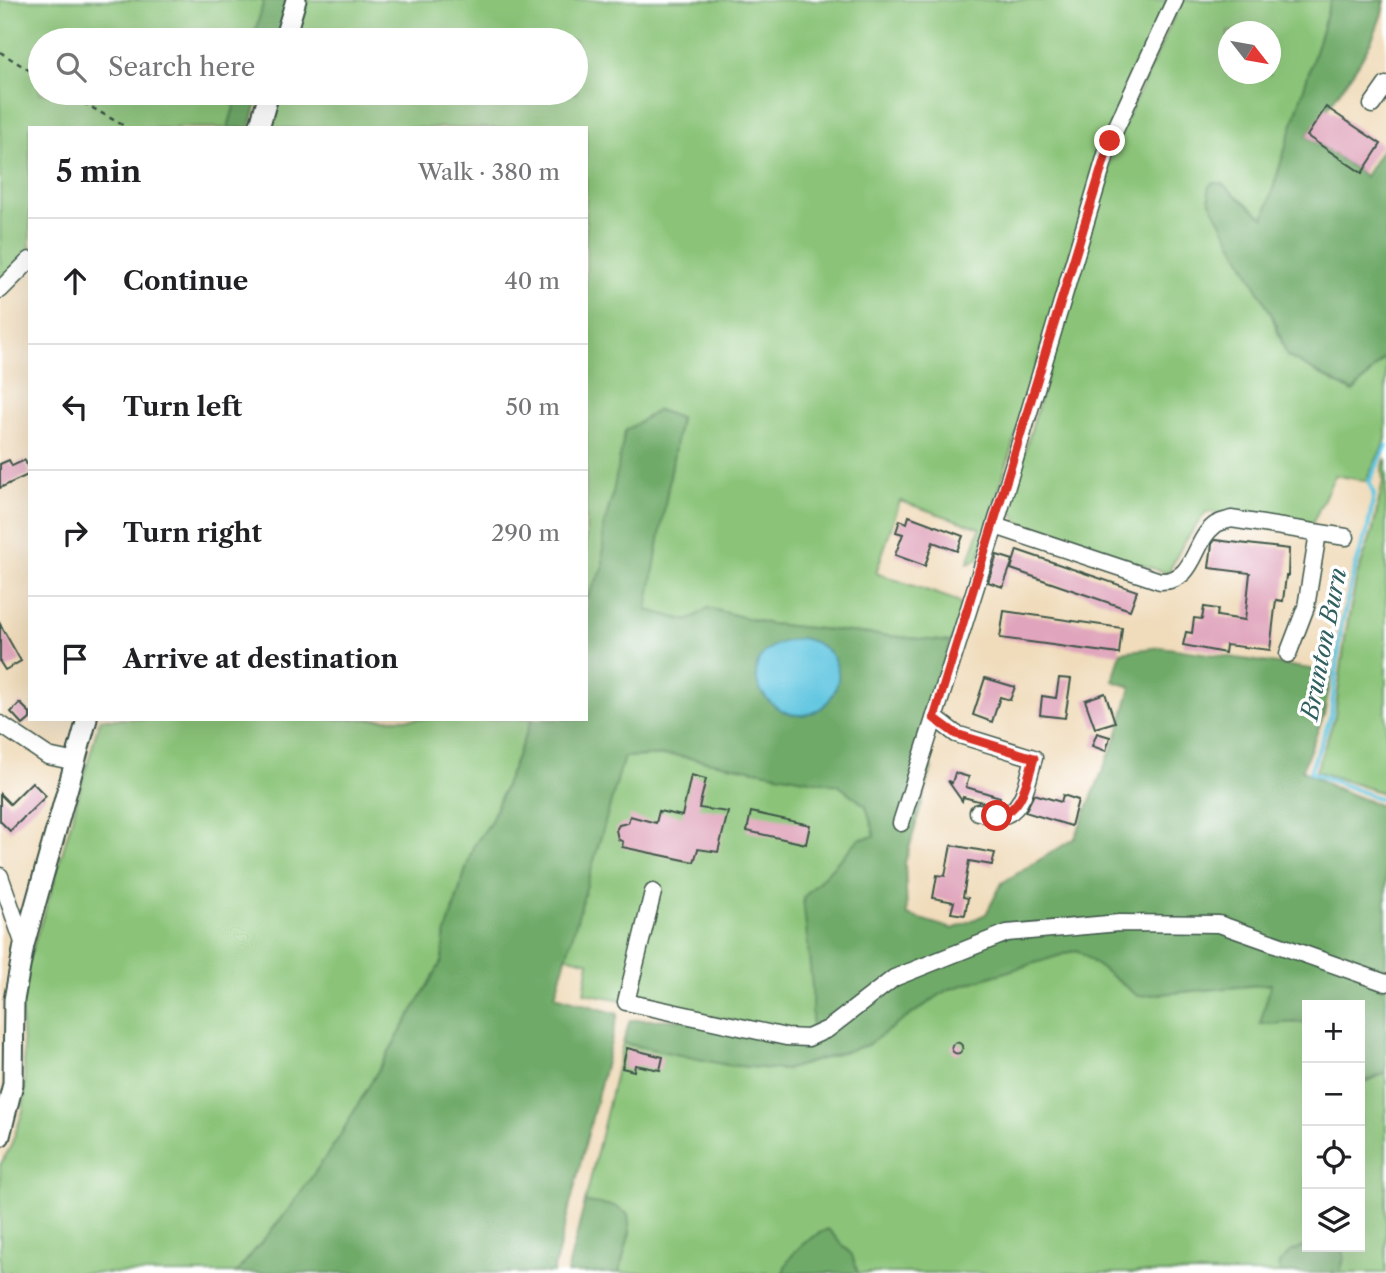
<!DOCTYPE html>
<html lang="en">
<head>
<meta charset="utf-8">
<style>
	:root { --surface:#fff; --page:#f2f2f2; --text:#202124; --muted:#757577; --line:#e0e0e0 }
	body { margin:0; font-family:"Libre Caslon Text",serif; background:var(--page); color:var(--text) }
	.controls { position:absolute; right:21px; bottom:21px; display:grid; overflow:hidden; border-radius:0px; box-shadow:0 7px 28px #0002 }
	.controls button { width:63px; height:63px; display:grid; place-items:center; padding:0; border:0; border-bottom:2px solid var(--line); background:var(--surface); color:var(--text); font:35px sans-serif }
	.compass { position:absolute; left:1218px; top:21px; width:63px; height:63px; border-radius:50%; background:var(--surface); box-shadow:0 7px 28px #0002; rotate:121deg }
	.stop { position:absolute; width:21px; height:21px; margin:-16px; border:5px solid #d93025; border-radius:50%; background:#fff }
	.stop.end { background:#d93025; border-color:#fff; box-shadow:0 2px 7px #0008 }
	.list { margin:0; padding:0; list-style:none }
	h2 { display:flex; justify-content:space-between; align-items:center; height:91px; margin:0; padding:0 28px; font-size:30px }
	h2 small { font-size:23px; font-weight:400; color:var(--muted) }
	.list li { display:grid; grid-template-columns:46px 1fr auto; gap:21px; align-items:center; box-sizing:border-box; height:126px; padding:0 28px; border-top:2px solid var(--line) }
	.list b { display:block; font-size:26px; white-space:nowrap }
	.list em { font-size:23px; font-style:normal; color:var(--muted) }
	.icon { flex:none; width:38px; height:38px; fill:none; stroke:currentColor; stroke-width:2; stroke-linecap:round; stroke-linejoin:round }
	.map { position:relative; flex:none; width:1386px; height:1273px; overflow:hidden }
	.search { position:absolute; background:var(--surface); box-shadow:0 7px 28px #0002; left:28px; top:28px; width:560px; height:77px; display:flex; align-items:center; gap:18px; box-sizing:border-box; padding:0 24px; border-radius:38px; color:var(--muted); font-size:26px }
	.panel { position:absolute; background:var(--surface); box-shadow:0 7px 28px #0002; left:28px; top:126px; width:560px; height:595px; border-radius:0px }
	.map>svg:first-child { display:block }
	.green { fill:#8bc479; stroke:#558056; stroke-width:2; fill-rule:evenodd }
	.forest { fill:#70aa69; stroke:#48744e; stroke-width:2 }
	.water { fill:#63c7e1; stroke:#41828a; stroke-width:2 }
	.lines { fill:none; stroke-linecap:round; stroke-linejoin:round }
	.stream { stroke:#63c7e1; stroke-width:4.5 }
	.building { fill:#e0a5bc }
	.minor-casing { stroke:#3e5548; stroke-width:19 }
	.major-casing { stroke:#3e5548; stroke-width:23 }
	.path { stroke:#3e5548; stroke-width:2.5; stroke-dasharray:5 5; stroke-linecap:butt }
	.minor { stroke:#fff; stroke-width:16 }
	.major { stroke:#fff; stroke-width:19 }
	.route { stroke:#d93025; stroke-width:9 }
	.labels { text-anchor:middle; stroke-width:7; stroke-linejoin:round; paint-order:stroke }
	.water-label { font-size:24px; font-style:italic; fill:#30605f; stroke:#fff }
</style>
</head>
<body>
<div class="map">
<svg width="1386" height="1273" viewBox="0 0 1386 1273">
	<rect width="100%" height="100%" fill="#fff"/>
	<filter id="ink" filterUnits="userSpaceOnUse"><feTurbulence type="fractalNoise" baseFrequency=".0143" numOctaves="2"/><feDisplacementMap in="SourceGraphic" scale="14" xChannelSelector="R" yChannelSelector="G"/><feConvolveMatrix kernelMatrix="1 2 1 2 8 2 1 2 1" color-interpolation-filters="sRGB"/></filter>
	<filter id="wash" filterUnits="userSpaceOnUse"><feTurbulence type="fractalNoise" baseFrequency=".00686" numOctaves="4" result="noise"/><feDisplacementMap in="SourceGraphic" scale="28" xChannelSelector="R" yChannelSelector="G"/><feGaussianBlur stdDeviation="1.57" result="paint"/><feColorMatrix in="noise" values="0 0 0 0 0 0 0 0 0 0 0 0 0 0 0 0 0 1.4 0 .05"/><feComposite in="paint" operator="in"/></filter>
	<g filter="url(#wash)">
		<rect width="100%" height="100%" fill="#f0dcbb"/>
		<!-- green -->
		<g class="green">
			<path d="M0,0h264l-11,40h-213v53h198l-10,35h-198v126l-30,30z"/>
			<path d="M307,0h862l-64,140 -127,419 -10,4 12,-35 -80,-27 -24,72 82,28 5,9 -12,32 -181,-18 -62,-16 -20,13 -42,-11 34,-191 -68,78 -9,32v40l-17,30v-471h-316l10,-35h296v-53h-281z"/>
			<path d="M1182,0h149l-67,218 -42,-34 65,172 66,36 33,-36v84l-20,41 -31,-6 -23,49 -106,-12 -24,34 -14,27 -148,-46 -11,-22 107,-363zM1228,32h42v42h-42z"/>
			<path d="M1386,458v336l-70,-23 19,-55 11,-85 11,-55 16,-46 10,-49 -1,-13z"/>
			<path d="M100,719h432l-42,104 -17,24 -29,92 -2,22 -104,178 -48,69 -54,65h-236v-108l10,-17 13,-37 2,-30 -4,-69 7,-50 25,-76z"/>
			<path d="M673,755l165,30 28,21 10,30 -64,151v48l-228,-42 5,-31 -23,-6 57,-199z"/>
			<path d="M1077,950l61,46 134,-12 -11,40 46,-2v225h53v-163l26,-11v200h-767l11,-41 -16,-26 -29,-4 38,-159 104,22 58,5 82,-25 80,-55z"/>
		</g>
		<!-- forest -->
		<g class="forest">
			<path d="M264,0h43l-12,40h-42z"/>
			<path d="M1331,0h54c-9,51 -49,94 -78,136l58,40 21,-33v213l-33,36 -66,-36 -12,-35 -65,-119 -2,-14 5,-6 9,2 42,34z"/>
			<path d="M238,93h22l-10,35h-22z"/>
			<path d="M658,410l22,8 -33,192 41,11 20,-13 62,16 181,18 -37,118 18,7 -27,96 2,52 46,14 33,-15 16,-31 73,-45 43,-105 13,-46 -18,-6 8,-29 40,-5 171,25 -8,43 -22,55 31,17 53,21v265l-26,11v-79h-53v17l-47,2 11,-40 -133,12 -61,-46 -130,40 -80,55 -82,25 -58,-5 -104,-22 7,-23 96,-1 86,16v-48l-9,-89 56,-59 16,-3 -9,-30 -28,-21 -165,-30 -49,2 -69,239 63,18 -65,259h-317l54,-65 48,-69 104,-178 2,-22 29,-92 17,-24 42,-104h54v-120l17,-30v-40l9,-32 13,-66z"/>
			<path d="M585,1202l29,4 14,8 2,18 -11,41h-52z"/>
			<path d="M828,1229l24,26 6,18h-75c5,-20 26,-36 45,-44z"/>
			<path d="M1307,1245l34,2 3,11 -4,15h-60l-1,-9 11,-12z"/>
		</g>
		<!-- water -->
		<path class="water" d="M801,638c77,17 18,115 -34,61 -14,-15 -16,-38 3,-51 8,-6 21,-8 31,-10z"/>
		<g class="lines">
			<!-- stream -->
			<path class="stream" d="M1386,446l-17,36 5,13 -6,33 -15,47 -12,52 -10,89 -21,56 76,29"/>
		</g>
		<g id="blocks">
			<!-- building -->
			<g class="building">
				<path d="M1326,107l55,37 -19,29 -55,-37z"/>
				<path d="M9,460l3,6 13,-6 5,14 -30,14v-24z"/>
				<path d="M909,516l54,20 -6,15 -24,-9 -8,24 -30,-11 8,-21 -7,-2 4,-12 7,3z"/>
				<path d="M1215,540l74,9 -1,27h-2l-3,25 -7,-1 -6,50 -44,-5 -1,8 -42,-8 3,-13 6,1 2,-15 8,1 2,-12 14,2 -1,7 28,4 5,-47 -41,-5 3,-24z"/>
				<path d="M1017,550l120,41 -7,19 -119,-41z"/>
				<path d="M997,555l16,5 -10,27 -15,-5z"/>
				<path d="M1004,611l118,17 -3,26 -119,-16z"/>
				<path d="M0,624l21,37 -16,9 -5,-8z"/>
				<path d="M985,678l30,9 -5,13 -10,-3 -8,25 -19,-7z"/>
				<path d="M1059,678l12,1 -6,39 -25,-3 2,-19 14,2z"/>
				<path d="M1105,693l10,29 -20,6 -10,-28z"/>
				<path d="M20,703l10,10v6l-7,6 -12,-13z"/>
				<path d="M1097,733l13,4 -4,14 -14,-5z"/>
				<path d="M955,773l14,4 -3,10 34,10 -2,9 -35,-9 -1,4 -14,-20 4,2z"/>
				<path d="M691,775l15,4 -7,29 29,4 -10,40 -20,-3 -4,13 -72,-15 1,-5 -5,-3 -2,-9 3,-5 9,-2 2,-7 26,7 3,-12 23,5z"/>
				<path d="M32,782l14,14 -36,35 -10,-10v-27l10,10z"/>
				<path d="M1034,794l27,8 2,-7 15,5 -7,26 -46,-14z"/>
				<path d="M751,812l59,13 -4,19 -59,-13z"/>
				<path d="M951,845l44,8 -3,12 -23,-4 -6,36 5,1 -3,17 -14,-2 3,-11 -21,-4 4,-23 8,1z"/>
				<circle cx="957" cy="1048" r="5.5"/>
				<path d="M627,1048l36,9 -3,13 -25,-5 -1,6 -12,-3z"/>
			</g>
		</g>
	</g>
	<g filter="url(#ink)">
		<use href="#blocks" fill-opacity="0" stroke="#3e5548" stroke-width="2"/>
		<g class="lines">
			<!-- minor casing -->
			<g class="minor-casing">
				<g id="minor">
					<path d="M1372,105l14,-20"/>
					<path d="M0,290l30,-30"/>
					<path d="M995,526l165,55c36,1 32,-39 55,-56 4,-3 11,-4 16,-6l115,18"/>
					<path d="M1288,654l18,-47 12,-74"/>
					<path d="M935,718l21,16 78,24c-5,16 -9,48 -27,56 -9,5 -20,0 -29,-2"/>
					<path d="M0,724l48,32 28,6"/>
					<path d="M901,823l94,-297 115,-385 65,-141"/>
					<path d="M0,876l24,69"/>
					<path d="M653,892l-27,110 160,35 22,1 20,-9 66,-51 113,-45 112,-10 100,1 167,59"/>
				</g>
			</g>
			<!-- major casing -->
			<g class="major-casing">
				<g id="major">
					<path d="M284,40l12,-40"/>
					<path d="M259,128l10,-35"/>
					<path d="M0,1136l13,-52 1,-84 10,-55 63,-226"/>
				</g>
			</g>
			<!-- path -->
			<g class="path">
				<path d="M0,52l40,25"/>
				<path d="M66,93l62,35"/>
			</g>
			<!-- minor -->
			<use href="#minor" class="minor"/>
			<!-- major -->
			<use href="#major" class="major"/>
		</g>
	</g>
	<g class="lines" filter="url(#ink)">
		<!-- route -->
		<path class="route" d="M997,816c26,-5 30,-36 37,-58l-78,-24 -22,-16 176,-577"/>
	</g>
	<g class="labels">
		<!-- water labels -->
		<g class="water-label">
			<text transform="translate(1324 644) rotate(-79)" y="8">Brunton Burn</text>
		</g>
	</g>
</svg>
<div class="controls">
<button>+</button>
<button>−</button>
<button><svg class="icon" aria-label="locate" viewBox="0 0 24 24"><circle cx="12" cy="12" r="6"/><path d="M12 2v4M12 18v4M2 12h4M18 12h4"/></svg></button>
<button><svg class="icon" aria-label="layers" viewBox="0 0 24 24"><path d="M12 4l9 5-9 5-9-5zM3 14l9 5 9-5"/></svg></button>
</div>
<svg class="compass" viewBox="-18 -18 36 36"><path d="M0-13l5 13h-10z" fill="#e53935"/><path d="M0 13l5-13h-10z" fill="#757577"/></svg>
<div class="stop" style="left:997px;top:816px"></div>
<div class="stop end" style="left:1110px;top:141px"></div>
<div class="search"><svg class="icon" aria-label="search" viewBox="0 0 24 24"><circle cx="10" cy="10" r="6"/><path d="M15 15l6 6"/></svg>Search here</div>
<section class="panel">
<h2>5 min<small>Walk · 380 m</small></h2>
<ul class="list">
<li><svg class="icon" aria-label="ahead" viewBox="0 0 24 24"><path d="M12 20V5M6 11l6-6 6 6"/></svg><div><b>Continue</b></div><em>40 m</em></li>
<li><svg class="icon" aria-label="left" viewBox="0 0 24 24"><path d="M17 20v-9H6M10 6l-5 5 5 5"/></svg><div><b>Turn left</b></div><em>50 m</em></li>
<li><svg class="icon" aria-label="right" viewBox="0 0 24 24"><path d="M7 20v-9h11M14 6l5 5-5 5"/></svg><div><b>Turn right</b></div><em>290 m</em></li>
<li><svg class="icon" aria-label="arrive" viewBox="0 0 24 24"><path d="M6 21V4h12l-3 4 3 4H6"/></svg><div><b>Arrive at destination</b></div></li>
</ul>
</section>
</div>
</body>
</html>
